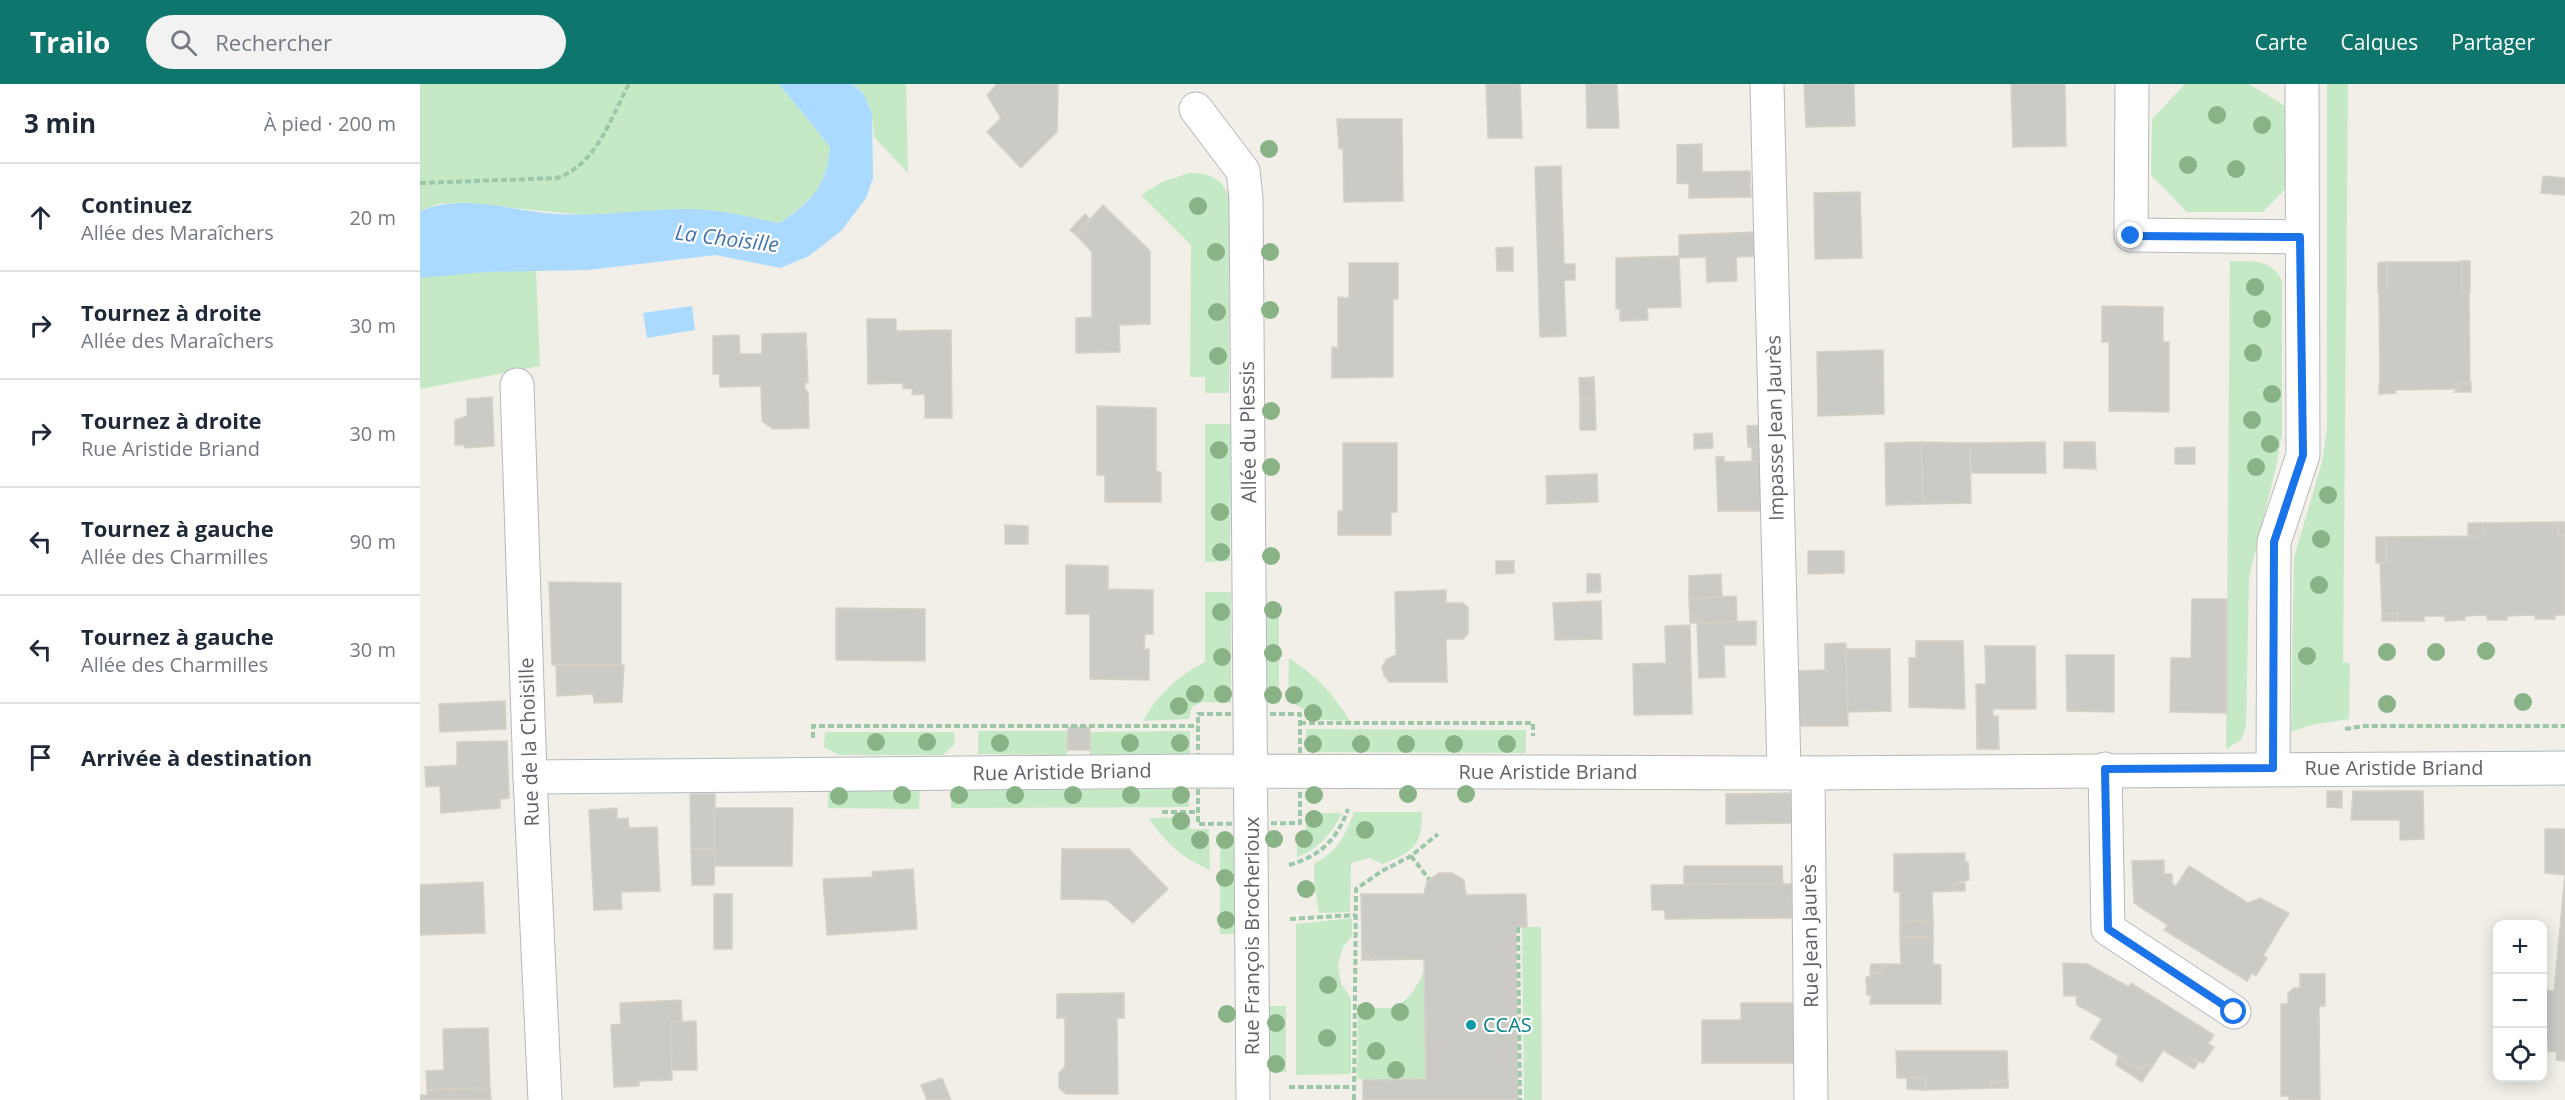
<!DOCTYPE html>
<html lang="fr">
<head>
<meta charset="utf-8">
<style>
	:root { --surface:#fff; --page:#f2f2f3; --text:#1f2937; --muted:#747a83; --line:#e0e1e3; --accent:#0f766e }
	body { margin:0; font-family:"Open Sans",sans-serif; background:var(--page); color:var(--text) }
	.controls { position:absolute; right:18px; bottom:18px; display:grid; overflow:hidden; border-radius:12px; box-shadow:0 3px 15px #0003 }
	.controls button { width:54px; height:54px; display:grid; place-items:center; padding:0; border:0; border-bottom:2px solid var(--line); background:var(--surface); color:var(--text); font:30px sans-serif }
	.stop { position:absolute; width:18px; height:18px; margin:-14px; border:4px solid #1a73e8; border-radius:50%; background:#fff }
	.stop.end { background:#1a73e8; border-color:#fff; box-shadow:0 2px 6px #0008 }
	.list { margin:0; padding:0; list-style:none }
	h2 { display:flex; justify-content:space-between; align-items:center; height:78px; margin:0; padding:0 24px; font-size:26px }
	h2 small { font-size:20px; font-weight:400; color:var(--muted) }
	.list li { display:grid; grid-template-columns:39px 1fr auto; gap:18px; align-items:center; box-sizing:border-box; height:108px; padding:0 24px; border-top:2px solid var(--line) }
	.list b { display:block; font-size:22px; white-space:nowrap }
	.list p { margin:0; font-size:20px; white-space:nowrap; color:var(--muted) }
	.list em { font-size:20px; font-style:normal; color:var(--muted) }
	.icon { flex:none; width:33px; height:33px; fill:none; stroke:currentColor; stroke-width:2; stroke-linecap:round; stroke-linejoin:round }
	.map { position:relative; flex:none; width:2145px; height:1016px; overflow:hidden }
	header { display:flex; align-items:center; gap:36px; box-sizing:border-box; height:84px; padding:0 30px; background:var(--accent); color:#fff }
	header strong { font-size:28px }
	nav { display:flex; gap:33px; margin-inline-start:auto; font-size:21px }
	.search { width:420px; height:54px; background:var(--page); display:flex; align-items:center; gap:15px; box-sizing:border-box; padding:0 21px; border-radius:33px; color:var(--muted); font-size:22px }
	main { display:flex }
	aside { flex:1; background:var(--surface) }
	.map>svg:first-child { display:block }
	.green { fill:#c5e8c5 }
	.water { fill:#aadaff }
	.building { fill:#cccac5; stroke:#d6d1c6; stroke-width:1.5 }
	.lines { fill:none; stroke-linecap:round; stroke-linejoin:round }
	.street-casing { stroke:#b5b8bc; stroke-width:35 }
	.path { stroke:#9cc7a9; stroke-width:4; stroke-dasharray:6 3; stroke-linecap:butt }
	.street { stroke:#fff; stroke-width:33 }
	.tree { fill:#89b387 }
	.route { stroke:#1a73e8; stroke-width:8 }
	.culture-dot { fill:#0f9aa8; stroke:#fff; stroke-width:2 }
	.labels { text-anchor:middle; stroke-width:4.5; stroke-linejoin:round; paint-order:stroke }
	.street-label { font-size:20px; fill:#5f6368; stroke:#fff }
	.culture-label { font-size:20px; fill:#0d838f; stroke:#fff; text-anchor:start }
	.water-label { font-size:21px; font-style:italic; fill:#4174aa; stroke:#fff }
</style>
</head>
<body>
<header>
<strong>Trailo</strong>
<div class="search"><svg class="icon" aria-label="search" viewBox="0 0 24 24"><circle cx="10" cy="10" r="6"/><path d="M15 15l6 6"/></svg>Rechercher</div>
<nav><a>Carte</a><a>Calques</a><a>Partager</a></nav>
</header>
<main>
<aside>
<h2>3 min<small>À pied · 200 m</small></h2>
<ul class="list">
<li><svg class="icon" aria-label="ahead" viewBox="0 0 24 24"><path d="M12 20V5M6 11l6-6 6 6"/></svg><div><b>Continuez</b><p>Allée des Maraîchers</p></div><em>20 m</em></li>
<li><svg class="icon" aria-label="right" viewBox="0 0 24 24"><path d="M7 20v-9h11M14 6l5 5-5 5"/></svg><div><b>Tournez à droite</b><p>Allée des Maraîchers</p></div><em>30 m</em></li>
<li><svg class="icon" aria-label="right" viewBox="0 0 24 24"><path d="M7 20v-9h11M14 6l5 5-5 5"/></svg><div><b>Tournez à droite</b><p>Rue Aristide Briand</p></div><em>30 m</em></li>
<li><svg class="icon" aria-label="left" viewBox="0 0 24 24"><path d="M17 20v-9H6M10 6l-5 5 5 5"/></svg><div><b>Tournez à gauche</b><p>Allée des Charmilles</p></div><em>90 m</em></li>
<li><svg class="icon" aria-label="left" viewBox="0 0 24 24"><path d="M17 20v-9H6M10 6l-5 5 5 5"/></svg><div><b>Tournez à gauche</b><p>Allée des Charmilles</p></div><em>30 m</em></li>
<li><svg class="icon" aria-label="arrive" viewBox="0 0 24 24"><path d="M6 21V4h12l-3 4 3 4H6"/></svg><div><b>Arrivée à destination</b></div></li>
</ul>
</aside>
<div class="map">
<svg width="2145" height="1016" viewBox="0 0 2145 1016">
	<rect width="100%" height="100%" fill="#f1efe8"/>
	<!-- green -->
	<g class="green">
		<path d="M0,0h359l51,63c-4,41 -18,52 -50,76l-86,-14 -110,6 -123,-12 -23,1 -18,7z"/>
		<path d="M432,0h54l2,89 -34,-36 -2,-23 -8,-20z"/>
		<path d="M1765,0h64l44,27v70l-30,31h-76l-36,-37 1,-56z"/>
		<path d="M1907,0h21l-5,578 7,1 -1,56 -38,6 -20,7 3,-174 28,-96 5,-33z"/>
		<path d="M769,89c19,0 35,5 40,26v194h-24v-16h-15l1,-132 -50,-50 21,-13z"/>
		<path d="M1810,177c22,1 41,-3 52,20v152l-6,34 -27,110 -3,150 -5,13 -15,9z"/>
		<path d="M116,186l4,96 -120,23v-111l15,-4z"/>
		<path d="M785,340h26l-1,137 -25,1z"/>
		<path d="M785,508h26v111l-28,-1 -11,5 -3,12 -46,2c15,-27 35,-45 62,-59z"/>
		<path d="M845,520l14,1v98l-15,-1z"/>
		<path d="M869,574c27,18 44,35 61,63l-44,-2 -3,-11 -15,-6z"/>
		<path d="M886,645l220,1v23l-219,-1z"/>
		<path d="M558,647h89v24l-89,-1z"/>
		<path d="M770,647v24h-100l-1,-23z"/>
		<path d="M405,648h129l1,12 -12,11h-104l-15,-8z"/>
		<path d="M408,705l92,1 -1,19 -91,-1z"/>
		<path d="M769,705v18l-238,1v-18z"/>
		<path d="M934,728h68c0,34 -9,40 -39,52l-14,-6 -18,5 -1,49 -31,1 -5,-31v-18c24,-13 31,-28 40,-52z"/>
		<path d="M886,729h36c-10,20 -23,36 -45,44v-23h9z"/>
		<path d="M770,733v12h19l1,41c-27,-11 -46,-28 -61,-52z"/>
		<rect x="800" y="751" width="15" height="99"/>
		<path d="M932,834v18l-9,11 -5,19 3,18 10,14v74l-2,2 -53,1v-151z"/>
		<path d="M1102,843h19l1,173h-18z"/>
		<path d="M1004,887l2,108h-69l1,-75c36,11 51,1 66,-33z"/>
		<rect x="849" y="922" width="17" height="66"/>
	</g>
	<!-- water -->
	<g class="water">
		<path d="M359,0h73l12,10 8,20 1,64 -7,20 -25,33 -32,25 -29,12 -64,-13 -128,15 -102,2 -66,6v-67c45,-18 90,0 136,3 46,3 92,-6 138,-5 28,1 58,9 86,14 32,-23 46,-35 50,-76z"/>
		<path d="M272,222l3,24 -48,8 -4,-25z"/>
	</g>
	<!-- building -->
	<g class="building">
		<path d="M577,0h61l-1,48 -36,36 -34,-36 14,-14 -14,-23z"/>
		<path d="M1066,0h34l2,54h-34z"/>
		<path d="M1166,0h31l2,44h-32z"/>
		<path d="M1384,0h50l1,42 -49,1z"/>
		<path d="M1591,0h54l1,62 -53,1z"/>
		<path d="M917,35h65l1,82 -59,1 -1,-54 -4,1z"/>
		<path d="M1282,60v28l48,-1 1,26 -62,1v-14l-12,-1v-38z"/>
		<path d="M1141,82l3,98h11v16h-11l2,56 -26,1 -5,-170z"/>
		<path d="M2123,92l22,2v17l-24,-2z"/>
		<path d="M1440,108l2,66 -47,1 -1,-66z"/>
		<path d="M683,121l47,46v73l-31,1 1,27 -44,1v-35l16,-1v-65l-16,-17z"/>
		<path d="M665,130l5,5 -14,16 -6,-5z"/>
		<path d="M1335,148v24l-19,1 1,24 -30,1 -1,-25 -27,1v-23z"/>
		<path d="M1093,163v24h-16l-1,-23z"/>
		<path d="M1259,172l2,51 -34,1 1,12 -28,1v-12h-4v-51z"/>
		<path d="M2041,177h9v32l-8,-1z"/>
		<path d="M1967,178h75v30h7l1,91 -13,1 1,5h-4l-61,1v-6l-13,1 -1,-92 8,-1z"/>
		<path d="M1967,178v30l-9,1v-30z"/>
		<path d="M929,179h49v36h-5v78l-61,1v-31l6,1v-51l11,1z"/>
		<path d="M1682,222l61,1v35h6v70l-60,-1v-69h-7z"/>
		<path d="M447,235h29v12l55,-1 1,88h-27v-24l-13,1 1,-6 -10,-1v-5l-35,1z"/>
		<path d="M386,249l2,48 -4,5 4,7 1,35 -36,1 -11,-8 -1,-35 -41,1 -1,-13h-6v-38l26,-1 1,19h22v-20z"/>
		<path d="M1463,266l1,64 -66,2 -1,-64z"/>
		<path d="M1174,293l1,23 -15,-1 -1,-21z"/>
		<path d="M2051,298v10h-17l4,-3 -1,-5z"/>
		<path d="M1959,300h14l3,9 -17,1z"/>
		<path d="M72,313l2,49 -30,2 1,-3h-10v-25l12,-4v-17z"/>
		<path d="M1160,315l15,1 1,30h-16z"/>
		<path d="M677,322l59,2v63l5,1v30h-56v-27h-8z"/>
		<path d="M1342,341l1,22h-15l-1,-21z"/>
		<path d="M1292,349l1,15 -19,1v-15z"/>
		<path d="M1501,358l2,62 -37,1 -1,-62z"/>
		<path d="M1501,358l49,1 1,60 -48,1z"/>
		<path d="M1625,358l1,31h-75l-1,-30z"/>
		<path d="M1644,358h31l1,27 -32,-1z"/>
		<path d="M923,359h54v69h-6v23h-53v-24h5z"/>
		<path d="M1332,363h11v14l-11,1z"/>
		<path d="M1775,363v17h-20v-16z"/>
		<path d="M1296,373h8v5l39,-1 2,50h-47z"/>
		<path d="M1177,390l1,28 -51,2 -1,-28z"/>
		<rect x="2138" y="438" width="7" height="13"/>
		<path d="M2138,438v13h7v80h-10v4h-20v-4l-28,1v4h-20v-5l-22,1v4l-20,1v-5h-21v5h-27v-8l-15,1 -2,-51 6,-1v-25l98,-1 -1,-13z"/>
		<path d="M2048,439h15l1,13h-16z"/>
		<path d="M585,441l23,1v18h-23z"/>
		<path d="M1956,453h10v25l-10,1z"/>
		<path d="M1388,467h36v22l-36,1z"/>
		<path d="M1076,477h18v12l-18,1z"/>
		<path d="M646,481l42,1v23l45,1v44h-8l-1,16 5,-1v31l-59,-1v-65h-24z"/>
		<path d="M1167,490h13l1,18 -14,1z"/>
		<path d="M1301,490l1,23 -33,2v-23z"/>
		<path d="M129,498l72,1v82h-69z"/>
		<path d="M1026,506v13h16l6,4v27l-5,5h-17l1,43h-58l-5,-7 -2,-8 5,-8 9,-4 -1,-63z"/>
		<path d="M1316,512l1,26 -47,1 -1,-24z"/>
		<path d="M1772,515h35v114l-57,-1 1,-54h20z"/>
		<path d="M1181,517l1,38 -47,1 -2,-37z"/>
		<path d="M416,524l89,1v52l-89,-1z"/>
		<path d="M1977,529v8h-15v-7z"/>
		<path d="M1336,537v24h-32l1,32 -26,1 -2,-55z"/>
		<path d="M1270,541l2,89 -58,1 -1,-51 33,-1 -1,-37z"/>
		<path d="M1496,557h47l2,68 -56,-2v-49h7z"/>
		<path d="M1426,559l2,83h-53l-2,-55 32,-1v-26z"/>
		<path d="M1565,562h50l1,63h-43v7h5l1,33h-22l-1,-65h10z"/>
		<path d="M1426,565h44l1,62 -43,1z"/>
		<path d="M1646,571h48v57l-47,-1z"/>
		<path d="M136,581h68l-2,37 -28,1 -1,-9 -36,2z"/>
		<path d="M85,617l1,28 -66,3 -1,-28z"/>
		<path d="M648,643h22v23h-23z"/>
		<path d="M87,657l2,57 -9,1v9l-59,5 -1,-27 -14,1 -1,-20 32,-2v-23z"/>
		<path d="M1907,707h15v17l-15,-1z"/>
		<path d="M1933,707h70l1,48 -24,1v-20h-49z"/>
		<path d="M1371,709v30l-65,1v-30z"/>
		<path d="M270,710h25v55h-24z"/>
		<path d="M197,724v11l11,-1 1,10 28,-1 3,64 -39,1 1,17 -28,1 -5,-100z"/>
		<path d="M294,724h79l-1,58h-78z"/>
		<path d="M2125,745h20v232l-9,-1 1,-8 -9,-1v-9h-6v-52l12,1 11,-116 -20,-2z"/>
		<path d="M271,765h24l-1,36h-22z"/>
		<path d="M642,765h67l39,40 -35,34 -26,-23 -46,-1z"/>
		<path d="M1545,769v9h3l1,18 -16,4v7l-21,1 1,29 -33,1v-30h-6v-38z"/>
		<path d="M1744,776v14h8v10l4,2 13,-20 59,37 12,-5 29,15 -26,43 4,2 -11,18 -4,-3 -5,8 -83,-51 4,-5 -34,-22 -2,-42z"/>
		<path d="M1264,782h98l1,19 -99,1z"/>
		<path d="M493,785l4,60 -90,6 -4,-56 50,-2 -1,-5z"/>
		<path d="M1019,789h13l12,7 2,15 60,-1 1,33h-11l2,173h-155v-20l63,-1 -2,-120 -52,1 -10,-11 -1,-55h63l3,-13z"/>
		<path d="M63,798l2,51 -65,2v-50z"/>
		<path d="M1545,799v8h-12v-7z"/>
		<path d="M1372,800v34l-127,1v-9h-13l-1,-25z"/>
		<rect x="294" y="810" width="18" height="55"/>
		<path d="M1513,837v16h-33v-15z"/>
		<path d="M1480,853h33v27l8,1v39h-71l1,-9h-4l-1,-18h5l-1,-4h12v-9h19z"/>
		<path d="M942,865l10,11h-10z"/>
		<path d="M1643,879l24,1 42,23 2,-4 83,52 -6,9 6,3 -11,16 -18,-8 -4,6 -18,-11 -11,17 -6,-3 -5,6 -51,-32 12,-19 -25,-14 -1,-9h-12z"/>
		<path d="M1451,880h11v9h-12z"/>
		<path d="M1880,890h25v32h-6l1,94h-31v-4h-8v-92h7v-11l6,-5h6z"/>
		<path d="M704,909v25h-7l1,76h-52l-7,-6v-15l6,-6v-49h-8v-24z"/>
		<path d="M261,916l1,22h-11l1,58 -33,1v5l-25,1 -3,-62 10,-1 -1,-21z"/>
		<path d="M1321,919h52l1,60h-92v-43h39z"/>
		<path d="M276,937l1,49h-25l-1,-48z"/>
		<path d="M68,944l2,60 -63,2 -1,-19 18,-1 -1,-41z"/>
		<path d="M1476,967h111l1,30 -17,1v6l-65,2v-12h-29z"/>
		<path d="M1765,971l13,8 -4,6 -13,-8z"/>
		<path d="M1698,972l23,14 5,-6 6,3 -10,15 -26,-17z"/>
		<path d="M522,994l9,22h-24l-6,-15z"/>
		<path d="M1487,994h19v12l-19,-1z"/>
		<path d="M1588,997v7h-17v-6z"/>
		<path d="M70,1004l1,12h-71v-5h7v-5z"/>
	</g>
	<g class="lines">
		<!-- street casing -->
		<g class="street-casing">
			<g id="street">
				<path d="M1347,0l17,687"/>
				<path d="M1712,0l-1,151 169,2"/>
				<path d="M776,25l47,62 3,27 7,902"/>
				<path d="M97,301l13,392 15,323"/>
				<path d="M1853,684l1,-226 29,-87 -1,-371"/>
				<path d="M1685,685l3,160 126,83"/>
				<path d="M1388,689l3,327"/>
				<path d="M110,693l667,-6 611,2 757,-5"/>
			</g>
		</g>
		<!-- path -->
		<g class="path">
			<path d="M0,99l137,-5c40,-14 53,-59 72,-94"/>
			<path d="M778,630h102v109l-102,1z"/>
			<path d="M880,639h233v13"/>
			<path d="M1925,645l19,-3h201"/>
			<path d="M393,654v-12h385"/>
			<path d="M742,728h35"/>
			<path d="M991,772l18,23"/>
			<path d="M869,781c31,-9 48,-25 59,-56"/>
			<path d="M870,835l65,-4"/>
			<path d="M1098,843l2,173"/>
			<path d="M869,1003h65"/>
			<path d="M934,1016l2,-211 26,-18 29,-15 27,-22"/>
		</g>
		<!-- street -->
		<use href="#street" class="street"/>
	</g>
	<!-- trees -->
	<g class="tree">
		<circle cx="1797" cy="31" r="9"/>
		<circle cx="1842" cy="41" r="9"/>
		<circle cx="849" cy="65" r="9"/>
		<circle cx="1768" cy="81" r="9"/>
		<circle cx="1816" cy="85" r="9"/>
		<circle cx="778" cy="122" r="9"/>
		<circle cx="796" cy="168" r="9"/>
		<circle cx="850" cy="168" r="9"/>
		<circle cx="1835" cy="203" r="9"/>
		<circle cx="850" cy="226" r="9"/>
		<circle cx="797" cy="228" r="9"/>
		<circle cx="1842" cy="235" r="9"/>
		<circle cx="1833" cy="269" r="9"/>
		<circle cx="798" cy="272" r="9"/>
		<circle cx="1852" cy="310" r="9"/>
		<circle cx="851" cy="327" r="9"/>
		<circle cx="1832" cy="336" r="9"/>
		<circle cx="1850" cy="360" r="9"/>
		<circle cx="799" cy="366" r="9"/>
		<circle cx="851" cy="383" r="9"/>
		<circle cx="1836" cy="383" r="9"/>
		<circle cx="1908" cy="411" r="9"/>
		<circle cx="800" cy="428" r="9"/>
		<circle cx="1901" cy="455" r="9"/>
		<circle cx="801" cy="468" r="9"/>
		<circle cx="851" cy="472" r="9"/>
		<circle cx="1899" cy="501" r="9"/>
		<circle cx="853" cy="526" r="9"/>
		<circle cx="801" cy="528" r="9"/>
		<circle cx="2066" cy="567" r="9"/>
		<circle cx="1967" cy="568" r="9"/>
		<circle cx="2016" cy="568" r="9"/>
		<circle cx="853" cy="569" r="9"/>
		<circle cx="1887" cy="572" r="9"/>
		<circle cx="802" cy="573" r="9"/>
		<circle cx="775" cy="610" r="9"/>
		<circle cx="803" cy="610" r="9"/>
		<circle cx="853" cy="611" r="9"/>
		<circle cx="874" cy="611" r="9"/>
		<circle cx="2103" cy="618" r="9"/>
		<circle cx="1967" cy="620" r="9"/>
		<circle cx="759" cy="622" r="9"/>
		<circle cx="893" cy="629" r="9"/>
		<circle cx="456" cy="658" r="9"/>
		<circle cx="507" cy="658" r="9"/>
		<circle cx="580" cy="659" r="9"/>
		<circle cx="710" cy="659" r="9"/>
		<circle cx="760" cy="659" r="9"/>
		<circle cx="893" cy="660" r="9"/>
		<circle cx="941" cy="660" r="9"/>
		<circle cx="986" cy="660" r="9"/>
		<circle cx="1034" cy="660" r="9"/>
		<circle cx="1087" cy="660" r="9"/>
		<circle cx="988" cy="710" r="9"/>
		<circle cx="1046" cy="710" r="9"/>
		<circle cx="482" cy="711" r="9"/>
		<circle cx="539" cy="711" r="9"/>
		<circle cx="595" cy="711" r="9"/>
		<circle cx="653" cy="711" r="9"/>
		<circle cx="711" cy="711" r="9"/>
		<circle cx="761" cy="711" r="9"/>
		<circle cx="894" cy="711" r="9"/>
		<circle cx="419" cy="712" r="9"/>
		<circle cx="894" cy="735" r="9"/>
		<circle cx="761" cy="737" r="9"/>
		<circle cx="945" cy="746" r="9"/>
		<circle cx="854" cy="755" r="9"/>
		<circle cx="884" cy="755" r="9"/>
		<circle cx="780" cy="756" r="9"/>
		<circle cx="805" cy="756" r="9"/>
		<circle cx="805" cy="794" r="9"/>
		<circle cx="886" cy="805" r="9"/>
		<circle cx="806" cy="836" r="9"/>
		<circle cx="908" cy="901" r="9"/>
		<circle cx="946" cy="927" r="9"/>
		<circle cx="980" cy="928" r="9"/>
		<circle cx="807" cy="930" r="9"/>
		<circle cx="856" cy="939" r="9"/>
		<circle cx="907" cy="954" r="9"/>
		<circle cx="956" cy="967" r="9"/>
		<circle cx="856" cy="980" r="9"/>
		<circle cx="976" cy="986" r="9"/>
	</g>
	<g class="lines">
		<!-- route -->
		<path class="route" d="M1711,152l169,1 3,218 -29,87 -1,226 -168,1 3,160 126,83"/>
	</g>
	<!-- markers -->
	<circle class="culture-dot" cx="1051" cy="941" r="6"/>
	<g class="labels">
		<!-- street labels -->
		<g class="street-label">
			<text transform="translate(1355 344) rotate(-91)" y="7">Impasse Jean Jaurès</text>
			<text transform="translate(828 348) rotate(-91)" y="7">Allée du Plessis</text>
			<text transform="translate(109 658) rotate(-92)" y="7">Rue de la Choisille</text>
			<text x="1974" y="691">Rue Aristide Briand</text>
			<text transform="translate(642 688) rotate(-1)" y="7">Rue Aristide Briand</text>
			<text x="1128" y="695">Rue Aristide Briand</text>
			<text transform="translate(832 852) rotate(-90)" y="7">Rue François Brocherioux</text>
			<text transform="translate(1390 852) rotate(-91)" y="7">Rue Jean Jaurès</text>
		</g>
		<!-- culture labels -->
		<g class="culture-label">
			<text x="1063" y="948">CCAS</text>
		</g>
		<!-- water labels -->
		<g class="water-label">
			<text transform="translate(307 155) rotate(7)" y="7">La Choisille</text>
		</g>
	</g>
</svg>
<div class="controls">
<button>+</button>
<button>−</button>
<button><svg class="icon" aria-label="locate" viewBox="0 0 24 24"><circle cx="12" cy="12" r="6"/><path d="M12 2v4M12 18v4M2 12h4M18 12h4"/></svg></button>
</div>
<div class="stop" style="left:1814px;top:928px"></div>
<div class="stop end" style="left:1711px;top:152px"></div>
</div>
</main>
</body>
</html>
